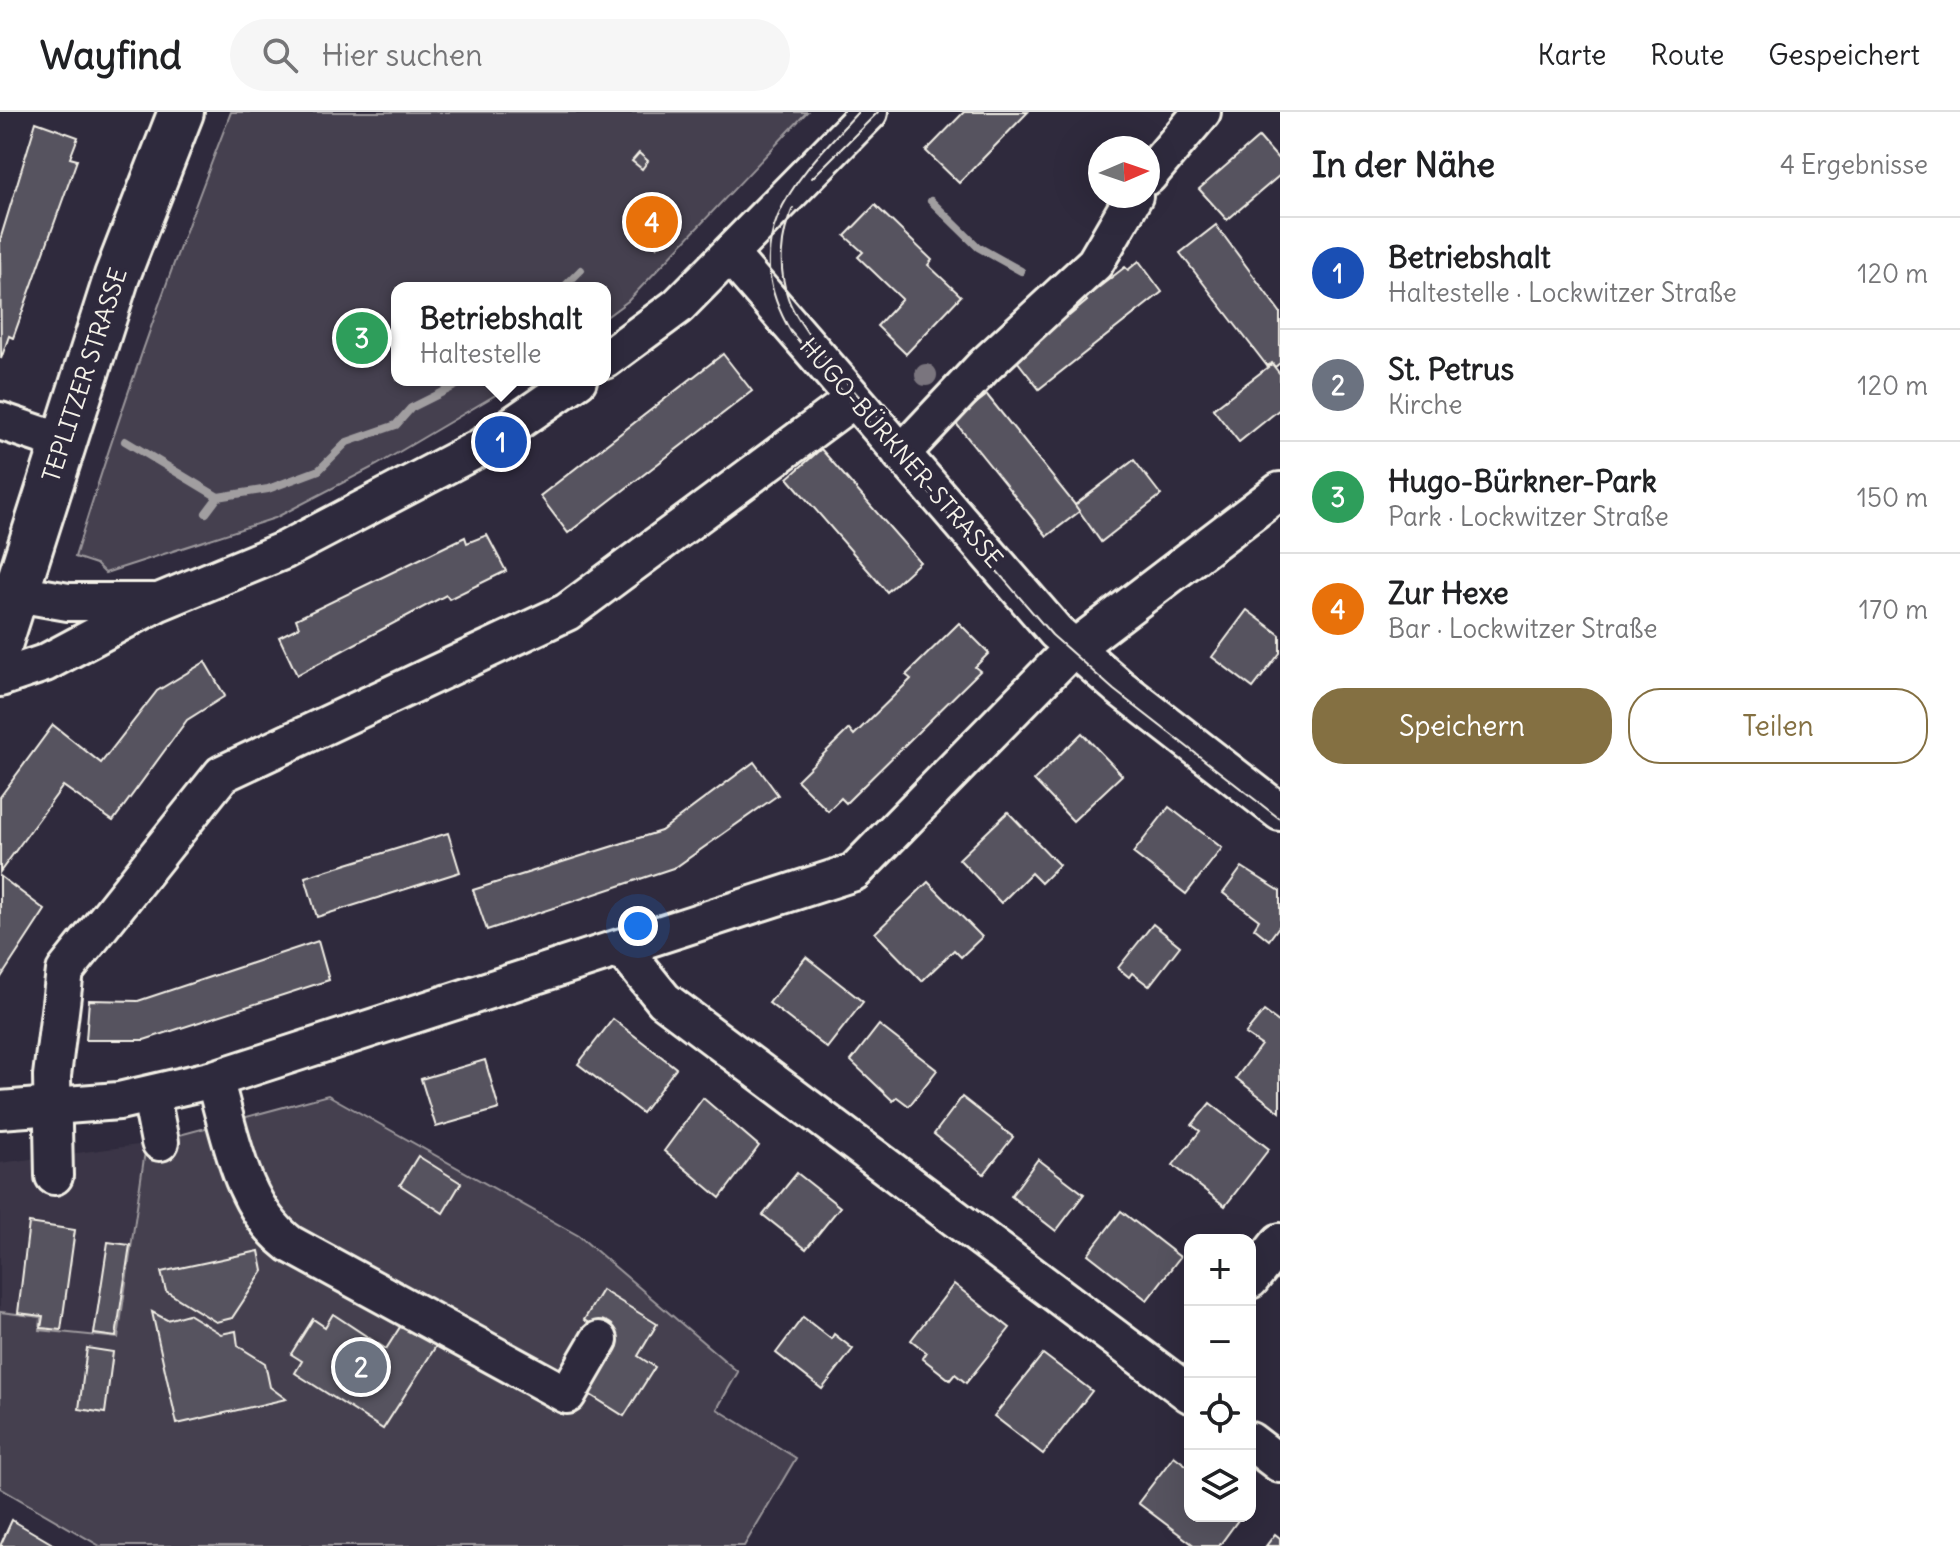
<!DOCTYPE html>
<html lang="de">
<head>
<meta charset="utf-8">
<style>
	:root { --surface:#fff; --page:#f6f6f6; --text:#202124; --muted:#757577; --line:#e0e0e0; --accent:#847042 }
	body { margin:0; font-family:Delius,sans-serif; background:var(--page); color:var(--text) }
	.controls { position:absolute; right:24px; bottom:24px; display:grid; overflow:hidden; border-radius:16px; box-shadow:0 8px 32px #0002 }
	.controls button { width:72px; height:72px; display:grid; place-items:center; padding:0; border:0; border-bottom:2px solid var(--line); background:var(--surface); color:var(--text); font:40px sans-serif }
	.compass { position:absolute; left:1088px; top:24px; width:72px; height:72px; border-radius:50%; background:var(--surface); box-shadow:0 8px 32px #0002; rotate:88deg }
	.you { position:absolute; left:638px; top:814px; width:28px; height:28px; margin:-20px; border:6px solid #fff; border-radius:50%; background:#1a73e8; box-shadow:0 0 0 12px #1a73e833 }
	.badge { display:grid; place-items:center; width:52px; height:52px; border-radius:50%; background:var(--accent); color:#fff; font-size:26px; font-weight:700 }
	.pin { position:absolute; translate:-50% -50%; border:4px solid #fff; box-shadow:0 2px 8px #0006 }
	.popup { position:absolute; left:391px; top:170px; width:220px; height:104px; box-sizing:border-box; display:grid; place-content:center; border-radius:16px; background:var(--surface); filter:drop-shadow(0 2px 6px #0005); font-size:26px; white-space:nowrap; color:var(--muted) }
	.popup b { font-size:30px; color:var(--text) }
	.popup::after { content:''; position:absolute; left:50%; top:100%; margin-left:-16px; border:16px solid transparent; border-top-color:var(--surface) }
	.list { margin:0; padding:0; list-style:none }
	h2 { display:flex; justify-content:space-between; align-items:center; height:104px; margin:0; padding:0 32px; font-size:34px }
	h2 small { font-size:26px; font-weight:400; color:var(--muted) }
	.list li { display:grid; grid-template-columns:52px 1fr auto; gap:24px; align-items:center; box-sizing:border-box; height:112px; padding:0 32px; border-top:2px solid var(--line) }
	.list b { display:block; font-size:30px; white-space:nowrap }
	.list p { margin:0; font-size:26px; white-space:nowrap; color:var(--muted) }
	.list em { font-size:26px; font-style:normal; color:var(--muted) }
	.actions { display:flex; gap:16px; padding:24px 32px }
	.actions a { flex:1; padding:18px 0; border:2px solid var(--accent); border-radius:32px; text-align:center; font-size:28px; color:var(--accent) }
	.actions .main { background:var(--accent); color:#fff }
	.icon { flex:none; width:44px; height:44px; fill:none; stroke:currentColor; stroke-width:2; stroke-linecap:round; stroke-linejoin:round }
	.map { position:relative; flex:none; width:1280px; height:1434px; overflow:hidden }
	header { display:flex; align-items:center; gap:48px; box-sizing:border-box; height:112px; padding:0 40px; background:var(--surface); border-bottom:2px solid var(--line) }
	header strong { font-size:38px }
	nav { display:flex; gap:44px; margin-inline-start:auto; font-size:28px }
	.search { width:560px; height:72px; background:var(--page); display:flex; align-items:center; gap:20px; box-sizing:border-box; padding:0 28px; border-radius:44px; color:var(--muted); font-size:30px }
	main { display:flex }
	aside { flex:1; background:var(--surface) }
	.map>svg:first-child { display:block }
	.built { fill:#3b3647 }
	.green { fill:#454050; stroke:#9c989c; stroke-width:2 }
	.lines { fill:none; stroke-linecap:round; stroke-linejoin:round }
	.stream { stroke:#a19ea0; stroke-width:8 }
	.building { fill:#56525f; stroke:#f4f1e8; stroke-width:2 }
	.minor-casing { stroke:#f4f1e8; stroke-width:42 }
	.major-casing { stroke:#f4f1e8; stroke-width:50 }
	.minor { stroke:#2f2a3d; stroke-width:36 }
	.major { stroke:#2f2a3d; stroke-width:44 }
	.tram { stroke:#f4f1e8; stroke-width:2 }
	.tree { fill:#7a757e }
	.labels { text-anchor:middle; stroke-width:7; stroke-linejoin:round; paint-order:stroke }
	.street-label { font-size:24px; fill:#f4f1e8; stroke:#2f2a3d }
</style>
</head>
<body>
<header>
<strong>Wayfind</strong>
<div class="search"><svg class="icon" aria-label="search" viewBox="0 0 24 24"><circle cx="10" cy="10" r="6"/><path d="M15 15l6 6"/></svg>Hier suchen</div>
<nav><a>Karte</a><a>Route</a><a>Gespeichert</a></nav>
</header>
<main>
<div class="map">
<svg width="1280" height="1434" viewBox="0 0 1280 1434">
	<rect width="100%" height="100%" fill="#2f2a3d"/>
	<filter id="ink" filterUnits="userSpaceOnUse"><feTurbulence type="fractalNoise" baseFrequency=".0125" numOctaves="2"/><feDisplacementMap in="SourceGraphic" scale="16" xChannelSelector="R" yChannelSelector="G"/><feConvolveMatrix kernelMatrix="1 2 1 2 8 2 1 2 1" color-interpolation-filters="sRGB"/></filter>
	<g filter="url(#ink)">
		<!-- built -->
		<path class="built" d="M146,1032l-28,195 -78,-9 1,-13 -41,-5v-149z"/>
		<!-- green -->
		<g class="green">
			<path d="M231,0h576l-179,189 -23,17v-30h-208v92h124l-144,85 -102,53 -170,55 -9,-9 -21,-7c46,-151 99,-298 156,-445z"/>
			<path d="M328,983l251,141 159,136 -21,37 79,49 -52,88h-644l-100,-58v-176l41,5 -1,13 78,8 28,-194z"/>
		</g>
		<g class="lines">
			<!-- stream -->
			<g class="stream">
				<path d="M931,89l47,46 43,24"/>
				<path d="M563,176l18,-18"/>
				<path d="M125,329l93,56"/>
				<path d="M206,401l12,-16 50,-8 51,-19 28,-28 49,-17 15,-17 56,-28"/>
			</g>
		</g>
		<!-- building -->
		<g class="building">
			<path d="M964,0h64l-69,71 -33,-32z"/>
			<path d="M36,10l42,15 -8,21 7,2 -64,178 -4,-2 -8,23 -1,-119z"/>
			<path d="M1259,25l21,24v14l-53,45 -28,-31z"/>
			<path d="M639,41l9,8 -6,8 -10,-8z"/>
			<path d="M646,86l31,30 -20,19 -30,-30z"/>
			<path d="M875,93l57,55 -4,5 33,31 -55,58 -29,-28 25,-27 -44,-42 5,-5 -18,-16z"/>
			<path d="M1216,113l64,87v51l-5,4 -3,-4 -5,3 -87,-113z"/>
			<path d="M1139,149l23,31 -123,97 -25,-32 52,-45 3,4 18,-15 -2,-3 40,-31 3,3z"/>
			<path d="M723,242l29,37 -184,142 -28,-37z"/>
			<path d="M1272,252l8,10v35l-41,33 -26,-33z"/>
			<path d="M987,283l93,116 -33,25 -93,-115z"/>
			<path d="M821,337l99,113 -33,30 -99,-114z"/>
			<path d="M1134,348l27,35 -60,47 -26,-37z"/>
			<path d="M487,423l19,36 -57,28 -3,-4 -149,80 -18,-38 20,-10 -3,-8 169,-82 2,6z"/>
			<path d="M1247,498l33,25v18l-27,35 -41,-31z"/>
			<path d="M959,511l30,30 -14,14 5,4 -134,132 -5,-5 -13,13 -31,-31 52,-51 5,6 57,-56 -5,-4z"/>
			<path d="M205,550l20,34 -38,24 -74,101 -50,-35 -63,86v-75l53,-72 48,38 56,-72z"/>
			<path d="M1082,621l40,42 -49,46 -39,-41z"/>
			<path d="M754,650l24,33 -102,72 -189,63 -14,-40 188,-59z"/>
			<path d="M1169,695l53,41 -36,46 -53,-41z"/>
			<path d="M1008,700l51,53 -18,18 -10,-10 -30,30 -42,-44z"/>
			<path d="M448,721l12,39 -143,45 -12,-40z"/>
			<path d="M1242,755l38,24v34l-11,15 -15,-12 5,-8 -36,-27z"/>
			<path d="M0,764l45,34 -45,69z"/>
			<path d="M928,770l54,55 -21,20 -7,-7 -32,31 -47,-48z"/>
			<path d="M1153,812l27,22 -31,40 -17,-13 -3,4 -11,-9z"/>
			<path d="M318,829l11,39 -185,60h-58l3,-40 49,1z"/>
			<path d="M806,845l57,45 -36,46 -58,-45z"/>
			<path d="M1264,899l16,12v89l-44,-34 25,-33 -16,-11z"/>
			<path d="M613,907l63,49 -34,45 -64,-49z"/>
			<path d="M879,913l58,45 -28,36 -12,-9 -4,4 -42,-40z"/>
			<path d="M485,948l14,49 -63,18 -15,-48z"/>
			<path d="M962,985l51,40 -29,37 -50,-40z"/>
			<path d="M703,986l56,48 -39,52 -56,-47z"/>
			<path d="M1210,991l59,46 -44,57 -52,-41 27,-34 -8,-6z"/>
			<path d="M418,1044l43,27 -18,30 -43,-28z"/>
			<path d="M1038,1047l46,35 -28,37 -45,-35z"/>
			<path d="M797,1061l43,34 -34,42 -43,-34z"/>
			<path d="M1121,1099l59,46 -33,43 -59,-46z"/>
			<path d="M29,1111l46,7 -14,100 -20,-2 2,-12 -25,-3z"/>
			<path d="M108,1130l22,3 -14,92 -22,-3z"/>
			<path d="M259,1139l4,20 -31,47 -16,4 -50,-31 -5,-19z"/>
			<path d="M954,1172l56,44 -44,55 -11,-9 -5,6 -28,-22 4,-6 -15,-12z"/>
			<path d="M602,1178l55,34 -19,32 17,11 -31,49 -43,-27 32,-52 -29,-17z"/>
			<path d="M152,1200l15,8 21,-6 33,20 15,-3 2,15 27,17 5,24 16,12 -109,25z"/>
			<path d="M333,1202l53,35 16,-25 34,22 -53,83 -88,-56 7,-12 -11,-7 22,-35 12,8z"/>
			<path d="M803,1205l28,22 3,-5 19,15 -31,40 -46,-36z"/>
			<path d="M87,1236l26,4 -8,61 -26,-4z"/>
			<path d="M1043,1242l49,37 -49,63 -49,-38z"/>
			<path d="M1174,1344l16,12v48h51l-22,30h-24l-57,-43z"/>
			<path d="M12,1408l44,26h-56z"/>
			<path d="M1275,1422l5,4v8h-14z"/>
		</g>
		<g class="lines">
			<!-- minor casing -->
			<g class="minor-casing">
				<g id="minor">
					<path d="M1148,64l54,-64"/>
					<path d="M730,143l326,377 63,55 161,125"/>
					<path d="M605,248l73,-54 191,-194"/>
					<path d="M0,309l62,21"/>
					<path d="M901,342l83,-88 111,-103 39,-67"/>
					<path d="M17,481l51,9h85"/>
					<path d="M0,566l45,-15 114,-61 126,-52 196,-103 97,-67"/>
					<path d="M622,836l42,52 526,394"/>
					<path d="M214,967c17,56 26,127 76,165l277,151 32,-55"/>
					<path d="M151,984l9,46"/>
					<path d="M0,998l119,-9 95,-22 640,-207 215,-220 211,-161"/>
					<path d="M54,1064l-2,-100 13,-105 157,-197 345,-162 287,-213"/>
					<path d="M1250,1168l30,-38"/>
					<path d="M1250,1329l30,23"/>
				</g>
			</g>
			<!-- major casing -->
			<g class="major-casing">
				<path id="major" d="M0,530l117,-366 64,-164"/>
			</g>
			<!-- minor -->
			<use href="#minor" class="minor"/>
			<!-- major -->
			<use href="#major" class="major"/>
			<!-- tram -->
			<g class="tram">
				<path d="M858,0c-63,68 -123,125 -67,220l261,303 62,55 166,129"/>
				<path d="M812,66l66,-66"/>
				<path d="M793,96c-13,28 -15,61 -5,90 13,40 94,123 125,159"/>
			</g>
		</g>
		<!-- trees -->
		<circle class="tree" cx="926" cy="263" r="11"/>
	</g>
	<g class="labels">
		<!-- street labels -->
		<g class="street-label">
			<text transform="translate(85 263) rotate(-72)" y="8">TEPLITZER STRASSE</text>
			<text transform="translate(901 341) rotate(49)" y="8">HUGO-BÜRKNER-STRASSE</text>
		</g>
	</g>
</svg>
<div class="controls">
<button>+</button>
<button>−</button>
<button><svg class="icon" aria-label="locate" viewBox="0 0 24 24"><circle cx="12" cy="12" r="6"/><path d="M12 2v4M12 18v4M2 12h4M18 12h4"/></svg></button>
<button><svg class="icon" aria-label="layers" viewBox="0 0 24 24"><path d="M12 4l9 5-9 5-9-5zM3 14l9 5 9-5"/></svg></button>
</div>
<svg class="compass" viewBox="-18 -18 36 36"><path d="M0-13l5 13h-10z" fill="#e53935"/><path d="M0 13l5-13h-10z" fill="#757577"/></svg>
<div class="you"></div>
<div class="pin badge" style="left:501px;top:330px;background:#1a4fb4">1</div>
<div class="popup"><b>Betriebshalt</b>Haltestelle</div>
<div class="pin badge" style="left:361px;top:1255px;background:#6b7280">2</div>
<div class="pin badge" style="left:362px;top:226px;background:#2e9e5b">3</div>
<div class="pin badge" style="left:652px;top:110px;background:#e8710a">4</div>
</div>
<aside>
<h2>In der Nähe<small>4 Ergebnisse</small></h2>
<ul class="list">
<li><span class="badge" style="background:#1a4fb4">1</span><div><b>Betriebshalt</b><p>Haltestelle · Lockwitzer Straße</p></div><em>120 m</em></li>
<li><span class="badge" style="background:#6b7280">2</span><div><b>St. Petrus</b><p>Kirche</p></div><em>120 m</em></li>
<li><span class="badge" style="background:#2e9e5b">3</span><div><b>Hugo-Bürkner-Park</b><p>Park · Lockwitzer Straße</p></div><em>150 m</em></li>
<li><span class="badge" style="background:#e8710a">4</span><div><b>Zur Hexe</b><p>Bar · Lockwitzer Straße</p></div><em>170 m</em></li>
</ul>
<div class="actions"><a class="main">Speichern</a><a>Teilen</a></div>
</aside>
</main>
</body>
</html>
